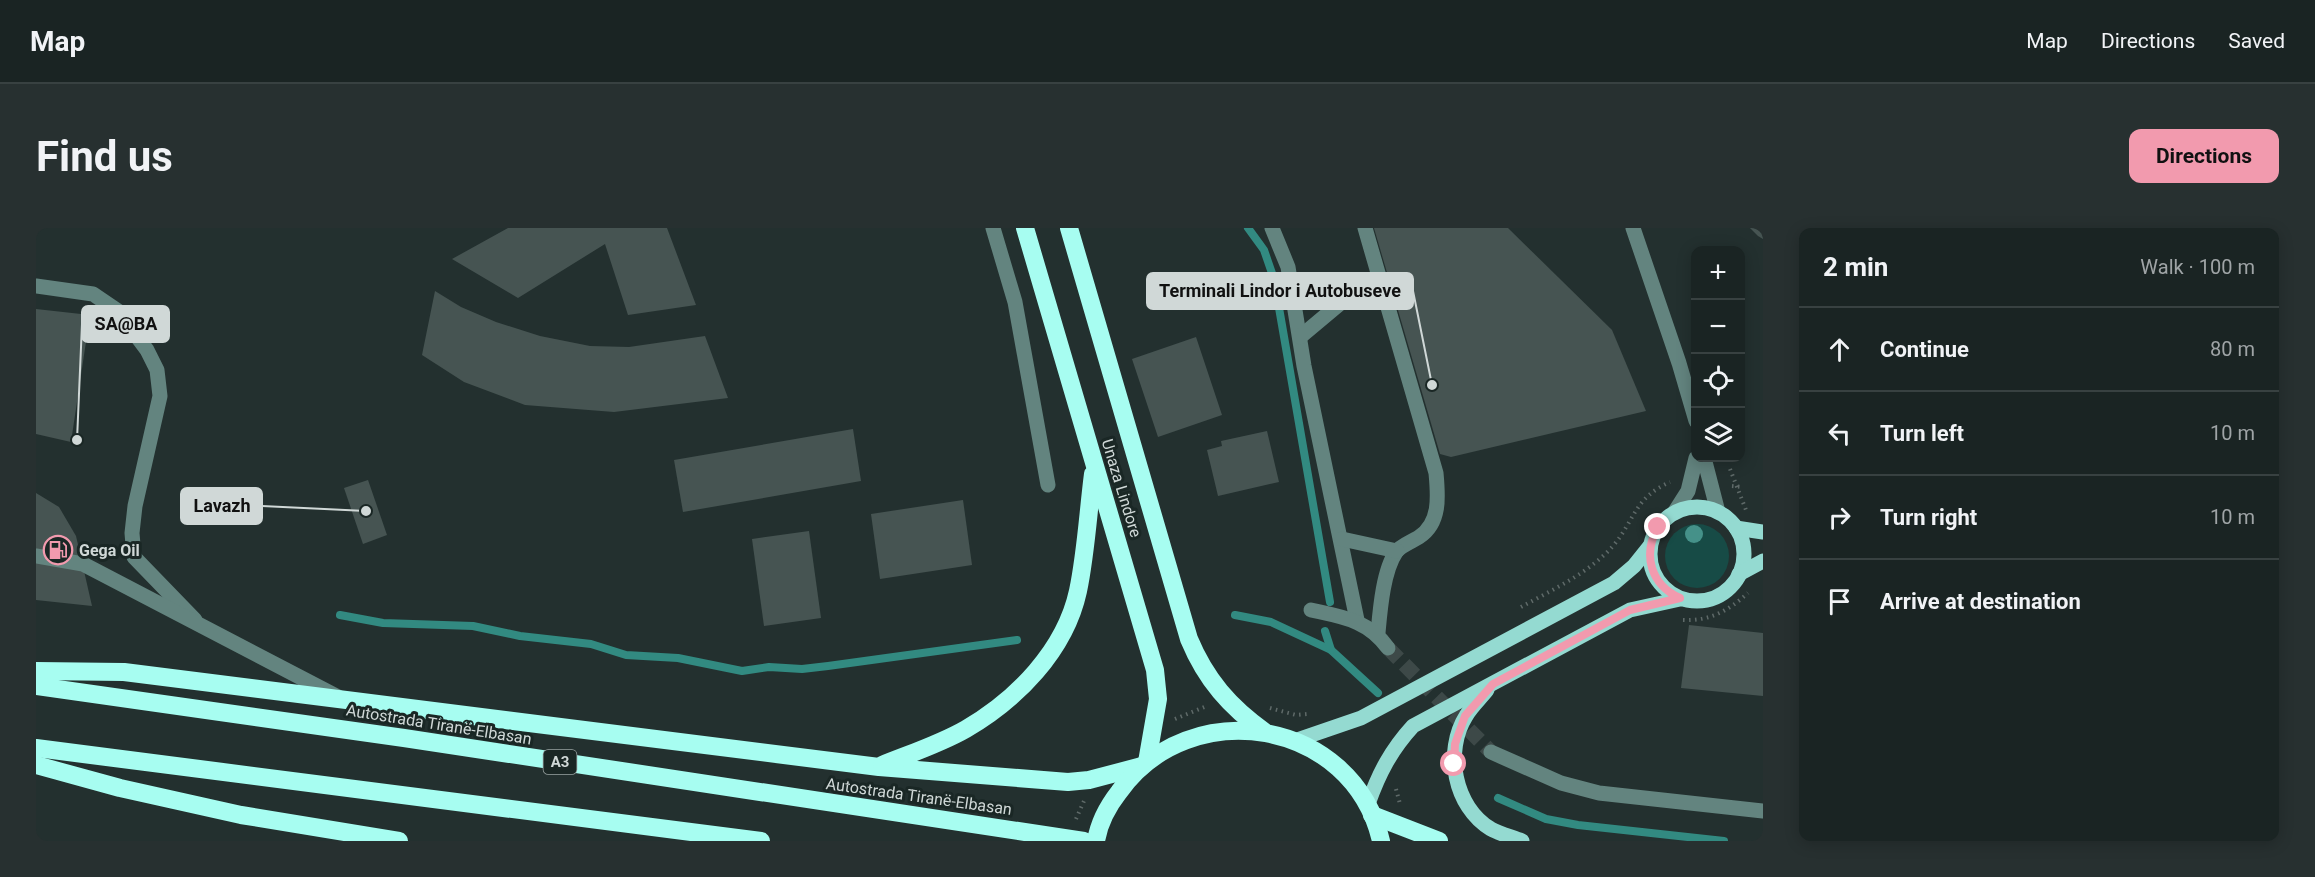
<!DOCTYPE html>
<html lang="en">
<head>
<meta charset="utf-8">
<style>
	:root { --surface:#1a2423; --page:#273030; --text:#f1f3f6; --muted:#9fa4a6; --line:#384141; --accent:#f29aae }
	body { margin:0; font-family:Roboto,sans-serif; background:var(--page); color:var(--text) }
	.controls { position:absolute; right:18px; top:18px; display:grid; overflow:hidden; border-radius:12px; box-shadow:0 3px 15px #0003 }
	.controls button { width:54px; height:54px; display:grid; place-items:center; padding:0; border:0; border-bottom:2px solid var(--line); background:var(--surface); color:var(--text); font:30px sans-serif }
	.stop { position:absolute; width:18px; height:18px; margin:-14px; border:4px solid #f29aae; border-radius:50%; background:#fff }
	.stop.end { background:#f29aae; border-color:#fff; box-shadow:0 2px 6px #0008 }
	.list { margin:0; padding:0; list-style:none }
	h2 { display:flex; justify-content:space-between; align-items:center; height:78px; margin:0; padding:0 24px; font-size:26px }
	h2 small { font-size:20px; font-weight:400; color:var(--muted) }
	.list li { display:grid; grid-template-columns:39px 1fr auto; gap:18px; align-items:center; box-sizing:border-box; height:84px; padding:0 24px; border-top:2px solid var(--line) }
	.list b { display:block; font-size:22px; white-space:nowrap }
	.list em { font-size:20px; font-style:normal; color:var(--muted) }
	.icon { flex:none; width:33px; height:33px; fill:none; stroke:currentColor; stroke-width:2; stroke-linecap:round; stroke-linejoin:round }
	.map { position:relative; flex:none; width:1727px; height:613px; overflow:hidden; border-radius:12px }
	header { display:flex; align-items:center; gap:36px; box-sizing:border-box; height:84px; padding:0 30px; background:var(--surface); border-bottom:2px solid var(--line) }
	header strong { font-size:28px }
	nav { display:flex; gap:33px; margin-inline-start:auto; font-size:21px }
	.intro { display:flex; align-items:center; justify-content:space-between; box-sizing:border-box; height:144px; padding:0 36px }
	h1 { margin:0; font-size:42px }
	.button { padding:15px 27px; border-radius:12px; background:var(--accent); color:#111; font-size:21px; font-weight:700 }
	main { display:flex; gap:36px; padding:0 36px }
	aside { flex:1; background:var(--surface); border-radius:12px; box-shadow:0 3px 15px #0003 }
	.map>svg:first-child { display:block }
	.green { fill:#174b46 }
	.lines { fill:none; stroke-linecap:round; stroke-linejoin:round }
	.stream { stroke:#328a81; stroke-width:8 }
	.building { fill:#465452 }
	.minor-tunnel { stroke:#3d4948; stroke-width:15; stroke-dasharray:15 8; stroke-linecap:butt }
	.path { stroke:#5f6a69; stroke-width:4; stroke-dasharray:1.5 4.5; stroke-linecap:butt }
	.minor { stroke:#63847f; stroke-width:15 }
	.major { stroke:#94dad1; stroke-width:15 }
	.highway { stroke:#a7fdf1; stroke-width:18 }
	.tree { fill:#459189 }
	.route { stroke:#f29aae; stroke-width:8 }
	.labels { text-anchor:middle; stroke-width:6; stroke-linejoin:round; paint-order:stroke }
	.shield { fill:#1a2725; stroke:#99a3a2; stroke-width:1.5 }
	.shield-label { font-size:15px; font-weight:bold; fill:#d0d8d7 }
	.street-label { font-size:16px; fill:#d0d8d7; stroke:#1a2725 }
	.poi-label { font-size:16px; font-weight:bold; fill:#d0d8d7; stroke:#1a2725; text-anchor:start }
	.leader { fill:none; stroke:#d0d8d7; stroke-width:2 }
	.callout-dot { fill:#d0d8d7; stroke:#1a2725; stroke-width:2 }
	.callout { fill:#d0d8d7; stroke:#d0d8d7; stroke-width:2 }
	.callout-label { font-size:18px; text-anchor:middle; font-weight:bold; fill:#111 }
</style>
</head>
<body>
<header>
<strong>Map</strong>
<nav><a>Map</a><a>Directions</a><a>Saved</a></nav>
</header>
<div class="intro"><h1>Find us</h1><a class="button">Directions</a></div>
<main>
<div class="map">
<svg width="1727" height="613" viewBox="0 0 1727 613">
	<rect width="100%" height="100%" fill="#23302f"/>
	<!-- green -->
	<circle class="green" cx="1661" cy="328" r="32"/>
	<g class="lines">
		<!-- stream -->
		<g class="stream">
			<path d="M1212,0l16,22 10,29 56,323"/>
			<path d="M304,387l43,8 90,3 47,10 71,8 35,11 52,3 64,13 27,-4 33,2 26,-3 189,-26"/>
			<path d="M1199,387l36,7 60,28 47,43"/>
			<path d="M1289,403l6,19"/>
			<path d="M1462,570l48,21 32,6 146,16"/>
		</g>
	</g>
	<!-- building -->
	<g class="building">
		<path d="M472,0h159l29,77 -68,10 -23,-71 -87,54 -66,-39z"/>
		<path d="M1338,0h134l104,102 34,81 -195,46 -11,-3z"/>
		<path d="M1714,0h13v11l-5,-3z"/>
		<path d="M399,63l26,16 35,15 44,14 50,10 39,1 76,-11 23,62 -114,14 -89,-7 -61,-23 -42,-27z"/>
		<path d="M0,81l54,6 -19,127 -35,-8z"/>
		<path d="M1160,109l26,78 -64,22 -26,-78z"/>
		<path d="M817,201l8,52 -178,31 -9,-52z"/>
		<path d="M1231,203l12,51 -61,14 -11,-46 15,-4 -1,-5z"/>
		<path d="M332,252l19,55 -24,9 -19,-56z"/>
		<path d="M0,265l23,14 17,29 16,70 -56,-6z"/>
		<path d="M927,272l9,65 -92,14 -9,-65z"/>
		<path d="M773,303l12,87 -57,8 -12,-87z"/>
		<path d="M1653,397l74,8v63l-82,-8z"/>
	</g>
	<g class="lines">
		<!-- minor-tunnel -->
		<path class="minor-tunnel" d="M1352,420l103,104"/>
		<!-- path -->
		<g class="path">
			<path d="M1694,241l16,41"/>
			<path d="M1696,258l11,1"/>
			<path d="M1485,379c31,-17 68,-34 92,-61 22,-26 21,-48 57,-64"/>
			<path d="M1647,392c27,1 45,-9 65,-27"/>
			<path d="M1234,480l26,7 11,-1"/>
			<path d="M1139,491l32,-13"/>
			<path d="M1360,561l4,15"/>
			<path d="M1040,591l8,-18"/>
		</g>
		<!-- minor -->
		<g class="minor">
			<path d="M957,0l22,74 33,183"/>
			<path d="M1236,0l16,39 16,99 53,254"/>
			<path d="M1329,0l71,245c2,22 5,50 -17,64 -6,4 -19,9 -23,15 -13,19 -16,59 -18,81"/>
			<path d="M1597,0l46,135 17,58"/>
			<path d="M0,58l57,8 25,17 29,39 10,20 3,26 -25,110 -3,27 2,24 61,63"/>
			<path d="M1264,109l43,-36 41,-10"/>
			<path d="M1668,230l14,54"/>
			<path d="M1638,285l14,-22 8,-33"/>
			<path d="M1306,311l55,12"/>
			<path d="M0,328l47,8 255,133"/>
			<path d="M1275,382c32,7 57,10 77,38"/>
			<path d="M1455,524l70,31 38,10 164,18"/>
		</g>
		<!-- major -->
		<g class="major">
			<circle cx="1661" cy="326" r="47"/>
			<path d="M1700,300l27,4"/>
			<path d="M1703,346l24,-13"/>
			<path d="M1451,462c-7,9 -16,17 -21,26 -22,35 -12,91 25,113 9,5 21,8 31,12"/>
			<path d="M1258,513l67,-23 253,-135 20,-17 16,-20"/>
			<path d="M1332,576c11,-31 23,-54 45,-78l217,-116 50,-11"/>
		</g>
		<!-- highway -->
		<g class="highway">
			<path d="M989,0l130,442 3,29 -11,63"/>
			<path d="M1033,0l120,411c17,41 41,68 76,93"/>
			<path d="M0,443l88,1 755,95 189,15 21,-2 53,-14"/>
			<path d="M0,458l368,52 680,103"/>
			<path d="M0,520l725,93"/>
			<path d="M0,537l84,23 121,27 158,26"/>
			<path d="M846,537c27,-11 58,-21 84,-36 50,-29 99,-78 112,-138 8,-38 10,-78 15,-117"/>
			<path d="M1336,587l67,26"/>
			<path d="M1060,613c3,-18 12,-35 23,-49 71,-100 234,-73 262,49"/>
		</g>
	</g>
	<!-- trees -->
	<circle class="tree" cx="1658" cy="306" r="9"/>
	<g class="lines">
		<!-- route -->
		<path class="route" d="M1418,536l1,-20 10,-28 28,-32 137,-74 50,-12c-29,-13 -38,-43 -22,-71"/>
	</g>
	<!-- icons -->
	<defs>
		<g id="fuel-ring" transform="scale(1.5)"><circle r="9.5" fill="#1a2725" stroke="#f29aae" stroke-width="1.5"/><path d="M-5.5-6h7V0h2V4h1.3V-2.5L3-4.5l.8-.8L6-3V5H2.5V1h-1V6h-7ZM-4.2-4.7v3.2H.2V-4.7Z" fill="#f29aae"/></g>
	</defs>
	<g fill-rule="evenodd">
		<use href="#fuel-ring" x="22" y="322"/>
	</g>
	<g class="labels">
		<!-- shield labels -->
		<rect class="shield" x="507.5" y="522" width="33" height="24" rx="4.5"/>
		<g class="shield-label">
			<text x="524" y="539">A3</text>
		</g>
		<!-- street labels -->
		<g class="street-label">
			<text transform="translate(1086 260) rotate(73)" y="6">Unaza Lindore</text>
			<text transform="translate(403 496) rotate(9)" y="6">Autostrada Tiranë-Elbasan</text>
			<text transform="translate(883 568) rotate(8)" y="6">Autostrada Tiranë-Elbasan</text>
		</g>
		<!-- poi labels -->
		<g class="poi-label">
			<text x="43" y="328">Gega Oil</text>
		</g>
	</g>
	<!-- callouts -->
	<path class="leader" d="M1396 157L1377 63M41 212L46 96M330 283L226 278"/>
	<g class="callout-dot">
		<circle cx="1396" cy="157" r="6"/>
		<circle cx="41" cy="212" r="6"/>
		<circle cx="330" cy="283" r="6"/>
	</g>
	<g class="callout">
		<rect x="1111" y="45" width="266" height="36" rx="6"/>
		<rect x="46" y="78" width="87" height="36" rx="6"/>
		<rect x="145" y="260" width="81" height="36" rx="6"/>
	</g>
	<g class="callout-label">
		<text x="1244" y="69">Terminali Lindor i Autobuseve</text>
		<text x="90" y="102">SA@BA</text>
		<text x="186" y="284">Lavazh</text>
	</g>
</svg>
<div class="controls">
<button>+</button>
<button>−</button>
<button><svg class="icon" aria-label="locate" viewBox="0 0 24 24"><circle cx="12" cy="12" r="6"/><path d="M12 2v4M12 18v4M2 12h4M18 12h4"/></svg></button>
<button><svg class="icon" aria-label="layers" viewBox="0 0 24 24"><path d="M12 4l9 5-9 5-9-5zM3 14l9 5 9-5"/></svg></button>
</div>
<div class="stop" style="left:1418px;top:536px"></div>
<div class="stop end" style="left:1622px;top:299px"></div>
</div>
<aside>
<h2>2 min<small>Walk · 100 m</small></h2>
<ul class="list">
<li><svg class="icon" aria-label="ahead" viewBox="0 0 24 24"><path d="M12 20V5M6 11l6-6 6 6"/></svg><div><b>Continue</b></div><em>80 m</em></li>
<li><svg class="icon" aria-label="left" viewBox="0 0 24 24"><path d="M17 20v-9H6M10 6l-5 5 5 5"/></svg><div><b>Turn left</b></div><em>10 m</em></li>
<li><svg class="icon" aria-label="right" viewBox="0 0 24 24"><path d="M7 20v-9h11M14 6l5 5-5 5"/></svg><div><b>Turn right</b></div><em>10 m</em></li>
<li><svg class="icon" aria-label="arrive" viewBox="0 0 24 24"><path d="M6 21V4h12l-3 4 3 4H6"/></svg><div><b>Arrive at destination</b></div></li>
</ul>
</aside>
</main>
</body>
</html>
